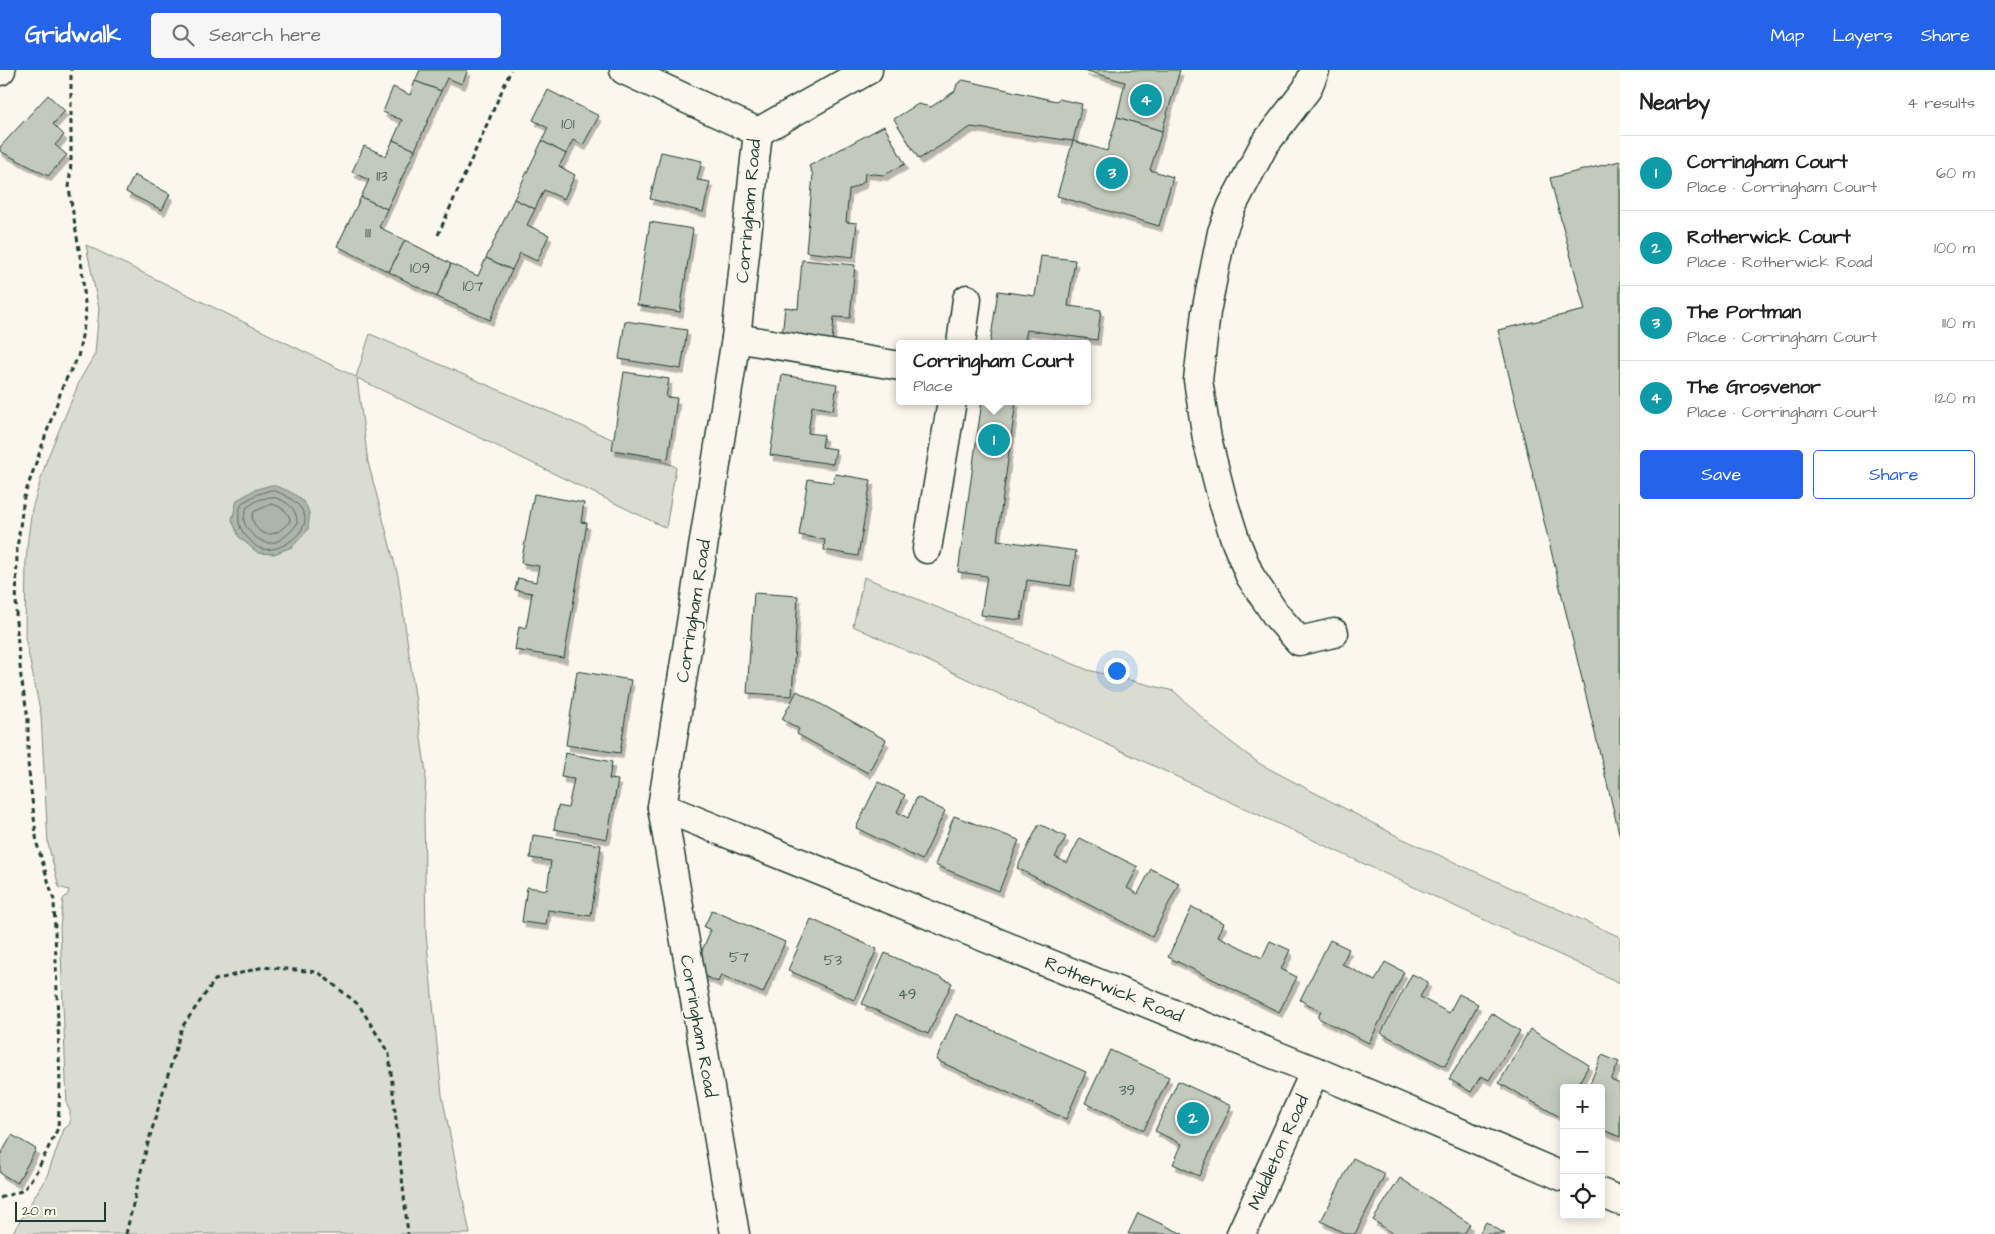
<!DOCTYPE html>
<html lang="en">
<head>
<meta charset="utf-8">
<style>
	:root { --surface:#fff; --page:#f6f6f6; --text:#222; --muted:#767676; --line:#e0e0e0; --accent:#2563eb }
	body { margin:0; font-family:"Architects Daughter",sans-serif; background:var(--page); color:var(--text) }
	.controls { position:absolute; right:15px; bottom:15px; display:grid; overflow:hidden; border-radius:5px; box-shadow:0 2px 12px #0003 }
	.controls button { width:45px; height:45px; display:grid; place-items:center; padding:0; border:0; border-bottom:1px solid var(--line); background:var(--surface); color:var(--text); font:25px sans-serif }
	.scale { position:absolute; left:15px; bottom:12px; width:91px; box-sizing:border-box; padding-left:5px; border:2px solid #1f3d34; border-top:0; font-size:14px; line-height:18px; white-space:nowrap; color:#1f3d34; -webkit-text-stroke:4px #fbf7ec; paint-order:stroke }
	.you { position:absolute; left:1116px; top:600px; width:18px; height:18px; margin:-12px; border:4px solid #fff; border-radius:50%; background:#1a73e8; box-shadow:0 0 0 8px #1a73e833 }
	.badge { display:grid; place-items:center; width:32px; height:32px; border-radius:50%; background:var(--accent); color:#fff; font-size:16px; font-weight:700 }
	.pin { position:absolute; translate:-50% -50%; border:2px solid #fff; box-shadow:0 1px 5px #0006 }
	.popup { position:absolute; left:896px; top:270px; width:195px; height:65px; box-sizing:border-box; display:grid; place-content:center; border-radius:5px; background:var(--surface); filter:drop-shadow(0 1px 4px #0005); font-size:16px; white-space:nowrap; color:var(--muted) }
	.popup b { font-size:19px; color:var(--text) }
	.popup::after { content:''; position:absolute; left:50%; top:100%; margin-left:-10px; border:10px solid transparent; border-top-color:var(--surface) }
	.list { margin:0; padding:0; list-style:none }
	h2 { display:flex; justify-content:space-between; align-items:center; height:65px; margin:0; padding:0 20px; font-size:21px }
	h2 small { font-size:16px; font-weight:400; color:var(--muted) }
	.list li { display:grid; grid-template-columns:32px 1fr auto; gap:15px; align-items:center; box-sizing:border-box; height:75px; padding:0 20px; border-top:1px solid var(--line) }
	.list b { display:block; font-size:19px; white-space:nowrap }
	.list p { margin:0; font-size:16px; white-space:nowrap; color:var(--muted) }
	.list em { font-size:16px; font-style:normal; color:var(--muted) }
	.actions { display:flex; gap:10px; padding:15px 20px }
	.actions a { flex:1; padding:11px 0; border:1px solid var(--accent); border-radius:5px; text-align:center; font-size:18px; color:var(--accent) }
	.actions .main { background:var(--accent); color:#fff }
	.icon { flex:none; width:28px; height:28px; fill:none; stroke:currentColor; stroke-width:2; stroke-linecap:round; stroke-linejoin:round }
	.map { position:relative; flex:none; width:1620px; height:1164px; overflow:hidden }
	header { display:flex; align-items:center; gap:30px; box-sizing:border-box; height:70px; padding:0 25px; background:var(--accent); color:#fff }
	header strong { font-size:24px }
	nav { display:flex; gap:28px; margin-inline-start:auto; font-size:18px }
	.search { width:350px; height:45px; background:var(--page); display:flex; align-items:center; gap:12px; box-sizing:border-box; padding:0 18px; border-radius:5px; color:var(--muted); font-size:19px }
	main { display:flex }
	aside { flex:1; background:var(--surface) }
	.map>svg:first-child { display:block }
	.green { fill:#dbdcd1; stroke:#7d8c82 }
	.water { fill:#adb4aa; stroke:#74847b }
	.lines { fill:none; stroke-linecap:round; stroke-linejoin:round }
	.shore { stroke:#586d63; stroke-width:1 }
	.building { fill:#c4c9be; stroke:#1f3d34; filter:url(#shadow) }
	.minor-casing { stroke:#1f3d34; stroke-width:31 }
	.path { stroke:#1f3d34; stroke-width:3; stroke-dasharray:5 4; stroke-linecap:butt }
	.minor { stroke:#fbf7ec; stroke-width:28 }
	.labels { text-anchor:middle; stroke-width:4; stroke-linejoin:round; paint-order:stroke }
	.number-label { font-size:15px; fill:#486056 }
	.street-label { font-size:18px; fill:#1f3d34; stroke:#fbf7ec }
</style>
</head>
<body>
<header>
<strong>Gridwalk</strong>
<div class="search"><svg class="icon" aria-label="search" viewBox="0 0 24 24"><circle cx="10" cy="10" r="6"/><path d="M15 15l6 6"/></svg>Search here</div>
<nav><a>Map</a><a>Layers</a><a>Share</a></nav>
</header>
<main>
<div class="map">
<svg width="1620" height="1164" viewBox="0 0 1620 1164">
	<defs>
		<filter id="shadow"><feDropShadow dx="3" dy="5.5" stdDeviation="0" flood-color="#0004"/></filter>
	</defs>
	<rect width="100%" height="100%" fill="#fbf7ec"/>
	<filter id="ink" filterUnits="userSpaceOnUse"><feTurbulence type="fractalNoise" baseFrequency=".02" numOctaves="2"/><feDisplacementMap in="SourceGraphic" scale="10" xChannelSelector="R" yChannelSelector="G"/><feConvolveMatrix kernelMatrix="1 2 1 2 8 2 1 2 1" color-interpolation-filters="sRGB"/></filter>
	<g filter="url(#ink)">
		<!-- green -->
		<g class="green">
			<path d="M86,175l270,132 14,-43 306,133 -10,61 -309,-150 11,84 30,114 28,197 -2,43 2,118 16,161 28,139h-458l35,-58 17,-47 6,-5v-13l-3,-6 -7,-178 3,-28 5,-5 1,-4 -10,-3 -11,-43 -7,-129 -16,-78 1,-76 2,-23 4,-29 15,-50 34,-81 14,-24 4,-45z"/>
			<path d="M864,507l224,93 86,21 41,39 45,34 141,74 219,99v46l-767,-357z"/>
		</g>
		<!-- water -->
		<path class="water" d="M271,415c14,3 35,12 38,28 1,5 -1,12 -1,17l-16,17 -18,7 -16,-1 -19,-16 -7,-17 5,-20 17,-10z"/>
		<g class="lines">
			<!-- shore -->
			<g class="shore">
				<path d="M271,420c15,3 43,20 31,39 -7,12 -28,25 -43,19 -4,-2 -8,-7 -11,-10 -11,-10 -11,-22 -6,-35l14,-8z"/>
				<path d="M271,427c15,2 27,12 26,27 -6,8 -15,17 -25,19 -12,1 -28,-13 -28,-24 0,-4 2,-9 3,-12l11,-7z"/>
				<path d="M272,434c8,2 18,8 18,17 -13,16 -31,20 -38,-3l2,-6z"/>
			</g>
		</g>
		<!-- building -->
		<g class="building">
			<path d="M420,0h48l-6,14 -15,-6 -6,13 -26,-10z"/>
			<path d="M1084,0h96l-18,61 -45,-14 8,-35z"/>
			<path d="M963,10l93,21 3,-2 23,5 -9,37 -102,-14 -52,32 -25,-40 24,-15 13,3 24,-16 2,-7z"/>
			<path d="M415,11l26,10 -26,59 -22,-10 9,-20 -19,-8 10,-25 17,8z"/>
			<path d="M548,20l51,26 -16,29 -10,-5 -7,14 -24,-13 6,-13 -15,-8z"/>
			<path d="M48,25l17,16 -12,13 11,11 -9,10 12,10 -19,21 -48,-25v-4z"/>
			<path d="M1117,47l45,14 -12,39 23,7 -14,49 -102,-30 16,-55 34,10z"/>
			<path d="M884,56l21,38 -21,11 -19,-2 -1,9 -15,8 -3,32 11,1 -4,34 -47,-5 7,-77 -4,-9z"/>
			<path d="M393,70l22,10 -28,59 -26,-12 8,-17 -17,-8 12,-26 22,10z"/>
			<path d="M542,71l24,13 -7,12 16,9 -11,24 -20,-9 -9,19 -21,-10z"/>
			<path d="M661,82l41,9 -5,19 13,2 -7,30 -53,-13z"/>
			<path d="M1620,91v676l-122,-507 87,-20 -35,-132z"/>
			<path d="M134,105l36,19 -8,16 -36,-18z"/>
			<path d="M361,127l26,12 -8,18 26,13 -16,32 -52,-26z"/>
			<path d="M514,129l21,10 -8,16 22,10 -12,26 -17,-8 -8,17 -26,-12z"/>
			<path d="M650,152l43,7 -13,83 -43,-7z"/>
			<path d="M405,170l46,24 -14,33 -48,-25z"/>
			<path d="M1041,186l34,4 -7,46 33,4 -4,30 -70,-10 -3,14h-34l8,-53 37,5z"/>
			<path d="M486,188l26,12 -22,50 -53,-23 14,-33 27,12z"/>
			<path d="M802,190l53,5 -5,53 -16,-1 -2,25 -50,-4 3,-31 13,2z"/>
			<path d="M625,251l62,9 -6,39 -62,-10z"/>
			<path d="M624,302l45,7 -3,18 11,1 -9,61 -56,-9z"/>
			<path d="M782,305l55,9 -4,26 -21,-4 -4,27 16,2 -2,12 14,2 -3,15 -63,-9z"/>
			<path d="M982,331h34l-19,139 79,11 -5,35 -44,-6 -6,40 -40,-5 6,-39 -29,-4z"/>
			<path d="M835,404l36,6 -13,76 -34,-6 1,-10 -26,-5 9,-56 25,4z"/>
			<path d="M534,424l50,9 -3,19 6,1 -23,135 -49,-8 4,-24 7,2 6,-35 -17,-3 3,-12 18,4 3,-16 -18,-3z"/>
			<path d="M754,523l44,3 -6,100 -45,-3z"/>
			<path d="M577,601l54,9 -11,73 -54,-8z"/>
			<path d="M797,621l89,49 -18,33 -71,-39 2,-5 -17,-10z"/>
			<path d="M565,683l47,9 -3,17 9,1 -11,59 -53,-10 4,-23 10,2 6,-29 -13,-2z"/>
			<path d="M878,712l27,13 -8,17 11,6 9,-21 28,14 -23,49 -66,-32z"/>
			<path d="M954,746l65,24 -20,51 -64,-26z"/>
			<path d="M1039,754l27,13 -11,20 12,6 13,-25 58,29 -11,21 11,6 13,-25 28,14 -27,54 -135,-69z"/>
			<path d="M533,765l68,10 -10,71 -43,-6 -2,15 -24,-3 5,-35 20,3 4,-29 -21,-3z"/>
			<path d="M1192,837l32,16 -6,13 44,22 8,-17 20,9 -9,19 16,8 -18,35 -111,-55z"/>
			<path d="M712,840l73,32 -22,51 -42,-18 -3,7 -25,-11 18,-41 -7,-3z"/>
			<path d="M811,849l66,30 -23,51 -66,-30z"/>
			<path d="M1330,870l19,9 -7,15 33,17 10,-19 19,10 -35,71 -51,-25 3,-7 -21,-11z"/>
			<path d="M885,883l67,30 -24,51 -66,-30z"/>
			<path d="M1412,904l16,8 -8,15 29,16 10,-19 19,10 -33,62 -64,-33z"/>
			<path d="M1491,943l29,18 -31,49 -8,-4 -10,16 -22,-13z"/>
			<path d="M956,944l130,58 -20,47 -130,-59z"/>
			<path d="M1530,959l59,36 -13,23h-12v22l-4,7 -61,-34z"/>
			<path d="M1110,980l59,27 -25,53 -59,-27z"/>
			<path d="M1602,985l17,7 -8,18 9,4v53l-19,-8v-41h-13z"/>
			<path d="M1178,1011l53,25 -32,70 -26,-12 9,-20 -27,-13z"/>
			<path d="M12,1065l24,14 -19,34 -17,-10v-17z"/>
			<path d="M1353,1088l32,16 -30,60h-9l-25,-13z"/>
			<path d="M1400,1108l70,46 -6,10h-70l-21,-14z"/>
			<path d="M1138,1143l45,21h-55z"/>
			<path d="M1486,1152l19,12h-26z"/>
		</g>
		<g class="lines">
			<!-- minor casing -->
			<g class="minor-casing">
				<g id="minor">
					<path d="M624,0l134,62 -22,206 -74,469 73,427"/>
					<path d="M1315,0l-8,19 -43,56 -32,61 -10,26 -16,80 -8,68 9,59 15,59 14,44 14,34 26,39 23,26 35,-8"/>
					<path d="M0,1l1,-1"/>
					<path d="M758,62l110,-62"/>
					<path d="M736,268l164,28"/>
					<path d="M961,274l6,-45"/>
					<path d="M927,479l25,-148"/>
					<path d="M662,737l653,264 249,106"/>
					<path d="M1601,1123l19,8"/>
					<path d="M1241,1164l74,-163"/>
				</g>
			</g>
			<!-- path -->
			<g class="path">
				<path d="M438,165l73,-165"/>
				<path d="M0,1128l24,-8 14,-21 20,-41 2,-44 -6,-184 -17,-56 -9,-81v-45l-7,-41 -5,-56 1,-72 7,-52 40,-114 14,-26 8,-42 -4,-47 -13,-80 2,-26v-92"/>
				<path d="M126,1164l20,-84 36,-123 33,-47 48,-13 55,5 41,33 30,49 19,180"/>
			</g>
			<!-- minor -->
			<use href="#minor" class="minor"/>
		</g>
	</g>
	<g class="labels">
		<!-- number labels -->
		<g class="number-label">
			<text x="568" y="59">101</text>
			<text x="382" y="111">113</text>
			<text x="368" y="168">111</text>
			<text x="420" y="203">109</text>
			<text x="473" y="221">107</text>
			<text x="739" y="892">57</text>
			<text x="833" y="895">53</text>
			<text x="907" y="929">49</text>
			<text x="1127" y="1025">39</text>
		</g>
		<!-- street labels -->
		<g class="street-label">
			<text transform="translate(748 141) rotate(-85)" y="6">Corringham Road</text>
			<text transform="translate(693 541) rotate(-81)" y="6">Corringham Road</text>
			<text transform="translate(1114 919) rotate(22)" y="6">Rotherwick Road</text>
			<text transform="translate(699 956) rotate(80)" y="6">Corringham Road</text>
			<text transform="translate(1278 1082) rotate(-66)" y="6">Middleton Road</text>
		</g>
	</g>
</svg>
<div class="controls">
<button>+</button>
<button>−</button>
<button><svg class="icon" aria-label="locate" viewBox="0 0 24 24"><circle cx="12" cy="12" r="6"/><path d="M12 2v4M12 18v4M2 12h4M18 12h4"/></svg></button>
</div>
<div class="scale">20 m</div>
<div class="you"></div>
<div class="pin badge" style="left:994px;top:370px;background:#0f9aa8">1</div>
<div class="popup"><b>Corringham Court</b>Place</div>
<div class="pin badge" style="left:1193px;top:1048px;background:#0f9aa8">2</div>
<div class="pin badge" style="left:1112px;top:103px;background:#0f9aa8">3</div>
<div class="pin badge" style="left:1146px;top:30px;background:#0f9aa8">4</div>
</div>
<aside>
<h2>Nearby<small>4 results</small></h2>
<ul class="list">
<li><span class="badge" style="background:#0f9aa8">1</span><div><b>Corringham Court</b><p>Place · Corringham Court</p></div><em>60 m</em></li>
<li><span class="badge" style="background:#0f9aa8">2</span><div><b>Rotherwick Court</b><p>Place · Rotherwick Road</p></div><em>100 m</em></li>
<li><span class="badge" style="background:#0f9aa8">3</span><div><b>The Portman</b><p>Place · Corringham Court</p></div><em>110 m</em></li>
<li><span class="badge" style="background:#0f9aa8">4</span><div><b>The Grosvenor</b><p>Place · Corringham Court</p></div><em>120 m</em></li>
</ul>
<div class="actions"><a class="main">Save</a><a>Share</a></div>
</aside>
</main>
</body>
</html>
